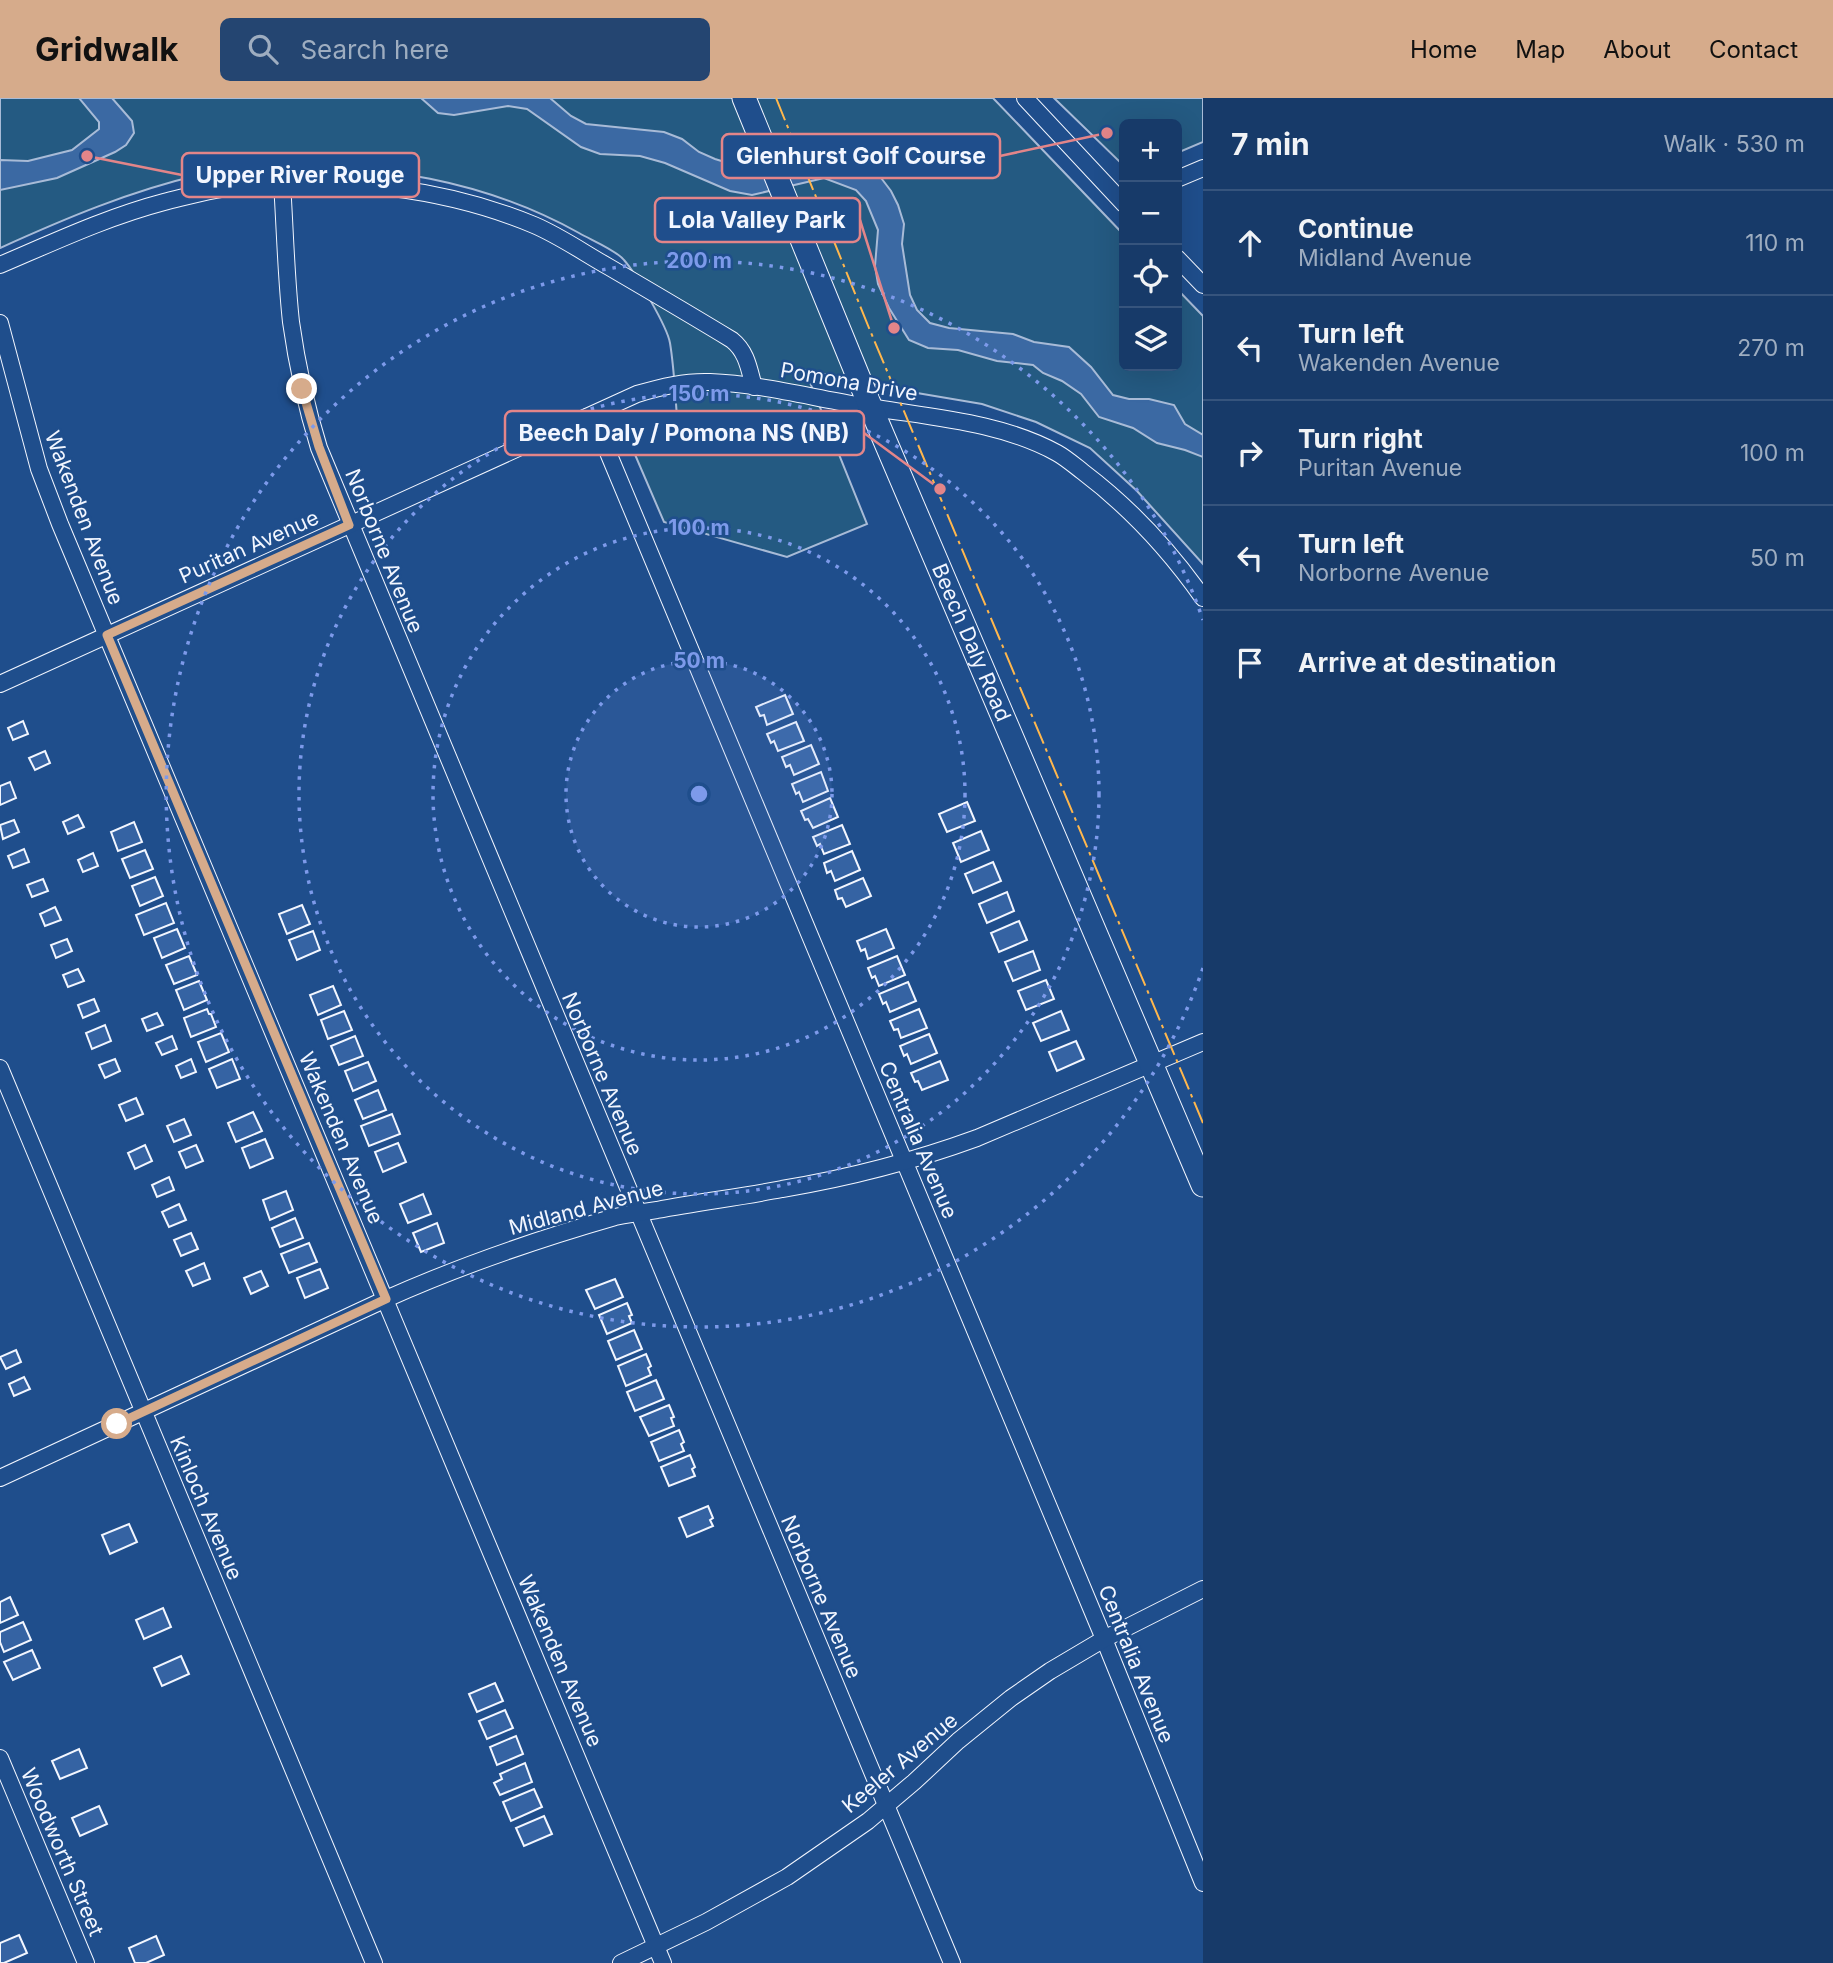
<!DOCTYPE html>
<html lang="en">
<head>
<meta charset="utf-8">
<style>
	:root { --surface:#173a69; --page:#244571; --text:#f1f3f6; --muted:#9eadc0; --line:#36547d; --accent:#d6ab8b }
	body { margin:0; font-family:Inter,sans-serif; background:var(--page); color:var(--text) }
	.controls { position:absolute; right:21px; top:21px; display:grid; overflow:hidden; border-radius:10px; box-shadow:0 7px 28px #0002 }
	.controls button { width:63px; height:63px; display:grid; place-items:center; padding:0; border:0; border-bottom:2px solid var(--line); background:var(--surface); color:var(--text); font:35px sans-serif }
	.stop { position:absolute; width:21px; height:21px; margin:-16px; border:5px solid #d6ab8b; border-radius:50%; background:#fff }
	.stop.end { background:#d6ab8b; border-color:#fff; box-shadow:0 2px 7px #0008 }
	.list { margin:0; padding:0; list-style:none }
	h2 { display:flex; justify-content:space-between; align-items:center; height:91px; margin:0; padding:0 28px; font-size:30px }
	h2 small { font-size:23px; font-weight:400; color:var(--muted) }
	.list li { display:grid; grid-template-columns:46px 1fr auto; gap:21px; align-items:center; box-sizing:border-box; height:105px; padding:0 28px; border-top:2px solid var(--line) }
	.list b { display:block; font-size:26px; white-space:nowrap }
	.list p { margin:0; font-size:23px; white-space:nowrap; color:var(--muted) }
	.list em { font-size:23px; font-style:normal; color:var(--muted) }
	.icon { flex:none; width:38px; height:38px; fill:none; stroke:currentColor; stroke-width:2; stroke-linecap:round; stroke-linejoin:round }
	.map { position:relative; flex:none; width:1203px; height:1865px; overflow:hidden }
	header { display:flex; align-items:center; gap:42px; box-sizing:border-box; height:98px; padding:0 35px; background:var(--accent); color:#111 }
	header strong { font-size:33px }
	nav { display:flex; gap:38px; margin-inline-start:auto; font-size:24px }
	.search { width:490px; height:63px; background:var(--page); display:flex; align-items:center; gap:18px; box-sizing:border-box; padding:0 24px; border-radius:10px; color:var(--muted); font-size:26px }
	main { display:flex }
	aside { flex:1; background:var(--surface) }
	.map>svg:first-child { display:block }
	.green { fill:#245a82; stroke:#a8bbd7; stroke-width:2 }
	.water { fill:#3b69a3; stroke:#a8bbd7; stroke-width:2 }
	.building { fill:#3563a3; stroke:#f2f6ff; stroke-width:2 }
	.lines { fill:none; stroke-linecap:round; stroke-linejoin:round }
	.street-casing { stroke:#f2f6ff; stroke-width:18 }
	.secondary-casing { stroke:#f2f6ff; stroke-width:25 }
	.street { stroke:#1f4e8c; stroke-width:16 }
	.secondary { stroke:#1f4e8c; stroke-width:23 }
	.power { stroke:#ffb74d; stroke-width:2; stroke-dasharray:24 5 3.5 5; stroke-linecap:butt }
	.route { stroke:#d6ab8b; stroke-width:9 }
	.ring { fill:none; stroke:#7d9aea; stroke-width:3.5; stroke-dasharray:3.5 7 }
	.labels { text-anchor:middle; stroke-width:5; stroke-linejoin:round; paint-order:stroke }
	.street-label { font-size:21px; fill:#f2f6ff; stroke:#1f4e8c }
	.centre { fill:#7d9aea; stroke:#1f4e8c; stroke-width:3.5 }
	.ring-label { font-size:21px; text-anchor:middle; font-weight:bold; fill:#7d9aea; stroke:#1f4e8c; stroke-width:5; stroke-linejoin:round; paint-order:stroke }
	.leader { fill:none; stroke:#e38589; stroke-width:2.5 }
	.callout-dot { fill:#e38589; stroke:#1f4e8c; stroke-width:2.5 }
	.callout { fill:#1f4e8c; stroke:#e38589; stroke-width:2.5 }
	.callout-label { font-size:23px; text-anchor:middle; font-weight:bold; fill:#f2f6ff }
</style>
</head>
<body>
<header>
<strong>Gridwalk</strong>
<div class="search"><svg class="icon" aria-label="search" viewBox="0 0 24 24"><circle cx="10" cy="10" r="6"/><path d="M15 15l6 6"/></svg>Search here</div>
<nav><a>Home</a><a>Map</a><a>About</a><a>Contact</a></nav>
</header>
<main>
<div class="map">
<svg width="1203" height="1865" viewBox="0 0 1203 1865">
	<rect width="100%" height="100%" fill="#1f4e8c"/>
	<!-- green -->
	<g class="green">
		<path d="M0,0h993l131,137v131h53v-77l26,27v248l-66,-73 -47,-43 -54,-26 -54,-18 -65,-11 -112,-23 62,154 -80,33 -123,-35 -37,-86 50,-19c-2,-25 -3,-50 -7,-74 -3,-17 -34,-69 -46,-83 -8,-10 -33,-20 -45,-27 -93,-52 -202,-71 -307,-65 -24,1 -50,2 -73,7 -69,16 -135,44 -199,73z"/>
		<path d="M1054,0h149v44l-26,11v-29h-53v42z"/>
	</g>
	<!-- water -->
	<g class="water">
		<path d="M79,0h33l20,23 2,12 -8,12 -11,7 -58,26 -57,12v-30l28,1 44,-11 27,-21v-7z"/>
		<path d="M421,0h129l21,18 15,8 78,8 18,7 17,13 16,7 29,9 73,-24 9,12h16l30,10 19,25 7,14 6,19 -2,20 8,51 7,15 13,13 19,5 64,6 21,8 35,5 22,20 22,28 16,4h20l25,6 11,19 18,11v22l-18,-7 -28,-7 -24,-15 -34,-11 -18,-23 -19,-13 -19,-8 -10,-8 -36,-4 -39,-11 -30,-2 -19,-8 -20,-32 -11,-24 -3,-18 3,-36 -12,-29 -10,-11 -32,-12 -72,17 -22,-4 -65,-28 -25,-7 -40,-2 -19,-7 -54,-38 -19,-3 -54,9 -16,-2z"/>
	</g>
	<!-- building -->
	<g class="building">
		<path d="M785,597l8,19 -26,11 -3,-10 -4,1 -4,-9z"/>
		<path d="M23,623l5,13 -15,6 -5,-12z"/>
		<path d="M796,624l8,19 -26,10 -4,-10 -3,2 -4,-9z"/>
		<path d="M811,647l8,19 -25,11 -4,-10 -4,2 -4,-10z"/>
		<path d="M45,653l5,12 -15,7 -6,-12z"/>
		<path d="M821,674l7,19 -25,11 -4,-10 -3,2 -4,-10z"/>
		<path d="M10,684l6,16 -16,7v-19z"/>
		<path d="M830,700l8,19 -25,11 -5,-9 -3,1 -4,-9z"/>
		<path d="M967,704l8,19 -28,11 -8,-18z"/>
		<path d="M78,717l6,12 -16,7 -5,-12z"/>
		<path d="M14,722l5,12 -16,7 -3,-14z"/>
		<path d="M134,724l8,20 -24,9 -7,-19z"/>
		<path d="M842,727l8,19 -26,10 -4,-10 -3,2 -4,-9z"/>
		<path d="M981,733l8,19 -28,12 -8,-19z"/>
		<path d="M24,751l5,13 -16,6 -5,-12z"/>
		<path d="M145,752l8,19 -23,9 -8,-19z"/>
		<path d="M852,753l8,19 -25,11 -4,-10 -4,2 -3,-10z"/>
		<path d="M93,755l5,13 -15,6 -5,-12z"/>
		<path d="M993,764l8,19 -28,12 -8,-19z"/>
		<path d="M155,779l8,19 -23,10 -8,-20z"/>
		<path d="M863,780l8,18 -25,11 -4,-9 -4,1 -3,-9z"/>
		<path d="M43,781l5,12 -16,6 -5,-12z"/>
		<path d="M1007,794l7,19 -27,12 -8,-19z"/>
		<path d="M166,805l8,20 -30,12 -8,-20z"/>
		<path d="M302,807l8,19 -23,10 -8,-20z"/>
		<path d="M55,809l6,13 -16,6 -5,-12z"/>
		<path d="M1019,823l8,19 -28,12 -8,-19z"/>
		<path d="M177,831l8,19 -23,10 -8,-20z"/>
		<path d="M886,831l8,19 -26,11 -3,-10 -4,2 -4,-10z"/>
		<path d="M313,833l7,19 -23,10 -8,-20z"/>
		<path d="M67,841l5,12 -16,7 -5,-13z"/>
		<path d="M1033,853l7,19 -27,11 -8,-19z"/>
		<path d="M189,858l8,19 -23,9 -8,-19z"/>
		<path d="M897,858l8,19 -26,11 -4,-10 -3,2 -4,-10z"/>
		<path d="M78,871l6,12 -16,6 -5,-12z"/>
		<path d="M1046,882l8,19 -28,11 -8,-19z"/>
		<path d="M199,883l8,19 -23,10 -8,-20z"/>
		<path d="M908,884l8,19 -26,11 -4,-10 -3,2 -4,-10z"/>
		<path d="M333,888l8,19 -23,10 -8,-20z"/>
		<path d="M94,901l5,12 -16,7 -5,-13z"/>
		<path d="M207,911l2,5h2l5,13 -25,10 -7,-19z"/>
		<path d="M919,911l8,19 -26,10 -3,-9 -4,1 -4,-9z"/>
		<path d="M344,913l8,19 -24,9 -7,-19z"/>
		<path d="M1061,913l8,19 -28,11 -8,-18z"/>
		<path d="M157,915l6,12 -16,6 -5,-12z"/>
		<path d="M105,927l6,16 -19,8 -6,-16z"/>
		<path d="M221,935l8,19 -23,10 -8,-20z"/>
		<path d="M929,936l8,19 -26,11 -4,-10 -3,2 -4,-10z"/>
		<path d="M172,938l5,13 -15,6 -6,-12z"/>
		<path d="M355,938l8,20 -24,9 -8,-19z"/>
		<path d="M1076,943l8,18 -27,12 -8,-19z"/>
		<path d="M115,961l5,12 -15,7 -6,-13z"/>
		<path d="M191,961l5,13 -15,6 -5,-12z"/>
		<path d="M232,961l8,20 -23,9 -8,-19z"/>
		<path d="M940,963l8,19 -26,10 -4,-9 -3,1 -4,-9z"/>
		<path d="M368,964l8,19 -23,10 -8,-20z"/>
		<path d="M378,992l8,20 -23,9 -8,-19z"/>
		<path d="M136,1000l7,16 -17,7 -7,-16z"/>
		<path d="M253,1014l9,19 -26,11 -8,-19z"/>
		<path d="M392,1016l8,20 -31,12 -8,-20z"/>
		<path d="M184,1021l7,16 -17,7 -7,-16z"/>
		<path d="M265,1041l8,19 -23,10 -8,-20z"/>
		<path d="M398,1045l8,19 -23,10 -8,-20z"/>
		<path d="M145,1047l7,16 -17,8 -7,-16z"/>
		<path d="M196,1047l7,16 -17,7 -7,-16z"/>
		<path d="M169,1079l5,13 -17,7 -5,-12z"/>
		<path d="M286,1093l7,19 -23,10 -7,-20z"/>
		<path d="M423,1096l8,20 -23,9 -8,-19z"/>
		<path d="M179,1106l7,16 -17,7 -7,-15z"/>
		<path d="M295,1120l8,20 -23,9 -8,-19z"/>
		<path d="M437,1125l7,20 -23,9 -8,-19z"/>
		<path d="M191,1135l7,16 -17,7 -7,-16z"/>
		<path d="M309,1145l8,19 -28,11 -8,-19z"/>
		<path d="M204,1165l6,16 -17,7 -7,-15z"/>
		<path d="M320,1171l8,19 -23,10 -8,-20z"/>
		<path d="M261,1173l7,15 -17,8 -7,-16z"/>
		<path d="M615,1181l8,18 -28,12 -9,-19z"/>
		<path d="M627,1205l5,12 -3,1 3,7 -25,11 -8,-19z"/>
		<path d="M634,1232l8,19 -26,11 -8,-19z"/>
		<path d="M16,1252l5,12 -15,7 -6,-12z"/>
		<path d="M646,1256l5,12 -3,2 3,7 -25,11 -8,-20z"/>
		<path d="M24,1279l6,12 -16,7 -5,-12z"/>
		<path d="M656,1282l8,19 -29,12 -8,-19z"/>
		<path d="M669,1307l5,12 -3,1 3,8 -25,10 -9,-19z"/>
		<path d="M679,1332l5,12 -3,2 3,7 -25,10 -8,-19z"/>
		<path d="M690,1357l5,12 -3,2 3,7 -26,10 -8,-19z"/>
		<path d="M708,1408l5,12 -3,2 3,6 -26,11 -8,-19z"/>
		<path d="M129,1426l8,18 -27,12 -8,-19z"/>
		<path d="M10,1499l8,18 -18,8v-21z"/>
		<path d="M163,1510l8,19 -27,12 -8,-19z"/>
		<path d="M23,1524l8,18 -27,12 -4,-10v-10z"/>
		<path d="M32,1552l8,18 -27,12 -9,-18z"/>
		<path d="M181,1558l8,18 -27,12 -8,-18z"/>
		<path d="M495,1585l8,18 -26,11 -8,-18z"/>
		<path d="M505,1612l8,18 -26,11 -8,-18z"/>
		<path d="M516,1638l7,18 -26,11 -7,-18z"/>
		<path d="M79,1651l8,19 -27,11 -8,-18z"/>
		<path d="M525,1665l7,19 -32,13 -6,-12 8,-4 -2,-5z"/>
		<path d="M534,1691l8,18 -31,14 -8,-19z"/>
		<path d="M99,1708l8,18 -27,12 -8,-18z"/>
		<path d="M544,1718l8,18 -28,12 -8,-18z"/>
		<path d="M19,1837l8,18 -23,10h-4v-20z"/>
		<path d="M156,1838l8,19 -18,8h-11l-6,-15z"/>
	</g>
	<g class="lines">
		<!-- street casing -->
		<g class="street-casing">
			<g id="street">
				<path d="M1025,0l99,106"/>
				<path d="M1177,81l26,-11"/>
				<path d="M282,85c3,46 4,93 9,139 6,43 15,84 28,126l633,1515"/>
				<path d="M1177,160l26,27"/>
				<path d="M0,167c54,-23 107,-48 164,-63 25,-6 52,-14 78,-16 98,-9 201,1 292,39 26,11 50,28 75,42 41,24 82,48 123,73 15,12 17,29 22,47"/>
				<path d="M0,225l39,146 21,55 603,1439"/>
				<path d="M587,319l17,26 500,1196 99,244"/>
				<path d="M0,586l637,-290c24,-7 48,-13 73,-12 49,2 99,15 147,23 66,12 140,15 200,48 9,5 17,12 26,19 45,34 87,79 120,126"/>
				<path d="M0,970l374,895"/>
				<path d="M0,1380l386,-179c76,-34 149,-59 229,-82 14,-3 28,-5 42,-7 42,-8 84,-13 125,-21 66,-11 132,-28 195,-51l226,-96"/>
				<path d="M0,1660l86,205"/>
				<path d="M621,1865l85,-41 81,-45 81,-56 46,-39 44,-41 53,-43 39,-27 54,-32 99,-50"/>
			</g>
		</g>
		<!-- secondary casing -->
		<g class="secondary-casing">
			<g id="secondary">
				<path id="s1" d="M744,0l127,310 332,777"/>
			</g>
		</g>
		<!-- street -->
		<use href="#street" class="street"/>
		<!-- secondary -->
		<use href="#secondary" class="secondary"/>
		<!-- power -->
		<path class="power" d="M776,0l93,230 334,795"/>
	</g>
	<g class="lines">
		<!-- route -->
		<path class="route" d="M117,1326l269,-125 -279,-664 242,-110 -30,-78 -17,-58"/>
	</g>
	<!-- distance rings -->
	<circle cx="699" cy="696" r="133" fill="#7d9aea" fill-opacity=".12"/>
	<g class="ring">
		<circle cx="699" cy="696" r="133"/>
		<circle cx="699" cy="696" r="266"/>
		<circle cx="699" cy="696" r="400"/>
		<path d="M1203 870A533 533 0 1 1 1203 522"/>
	</g>
	<g class="labels">
		<!-- street labels -->
		<g class="street-label">
			<text transform="translate(849 284) rotate(10)" y="7">Pomona Drive</text>
			<text transform="translate(84 420) rotate(69)" y="7">Wakenden Avenue</text>
			<text transform="translate(249 449) rotate(-24)" y="7">Puritan Avenue</text>
			<text transform="translate(384 453) rotate(68)" y="7">Norborne Avenue</text>
			<text dy="7" stroke="none"><textPath href="#s1" startOffset="590">Beech Daly Road</textPath></text>
			<text transform="translate(602 976) rotate(67)" y="7">Norborne Avenue</text>
			<text transform="translate(341 1040) rotate(67)" y="7">Wakenden Avenue</text>
			<text transform="translate(918 1042) rotate(67)" y="7">Centralia Avenue</text>
			<text transform="translate(586 1110) rotate(-15)" y="7">Midland Avenue</text>
			<text transform="translate(206 1410) rotate(67)" y="7">Kinloch Avenue</text>
			<text transform="translate(821 1499) rotate(67)" y="7">Norborne Avenue</text>
			<text transform="translate(560 1563) rotate(67)" y="7">Wakenden Avenue</text>
			<text transform="translate(1136 1566) rotate(68)" y="7">Centralia Avenue</text>
			<text transform="translate(900 1665) rotate(-40)" y="7">Keeler Avenue</text>
			<text transform="translate(62 1754) rotate(67)" y="7">Woodworth Street</text>
		</g>
	</g>
	<circle cx="699" cy="696" r="10" class="centre"/>
	<g class="ring-label">
		<text x="699" y="170">200 m</text>
		<text x="699" y="303">150 m</text>
		<text x="699" y="437">100 m</text>
		<text x="699" y="570">50 m</text>
	</g>
	<!-- callouts -->
	<path class="leader" d="M1107 35L1000 58M87 58L182 77M894 230L860 122M940 391L864 335"/>
	<g class="callout-dot">
		<circle cx="1107" cy="35" r="7"/>
		<circle cx="87" cy="58" r="7"/>
		<circle cx="894" cy="230" r="7"/>
		<circle cx="940" cy="391" r="7"/>
	</g>
	<g class="callout">
		<rect x="722" y="36" width="278" height="44" rx="7"/>
		<rect x="182" y="55" width="237" height="44" rx="7"/>
		<rect x="655" y="100" width="205" height="44" rx="7"/>
		<rect x="505" y="313" width="359" height="44" rx="7"/>
	</g>
	<g class="callout-label">
		<text x="861" y="66">Glenhurst Golf Course</text>
		<text x="300" y="85">Upper River Rouge</text>
		<text x="757" y="130">Lola Valley Park</text>
		<text x="684" y="343">Beech Daly / Pomona NS (NB)</text>
	</g>
</svg>
<div class="controls">
<button>+</button>
<button>−</button>
<button><svg class="icon" aria-label="locate" viewBox="0 0 24 24"><circle cx="12" cy="12" r="6"/><path d="M12 2v4M12 18v4M2 12h4M18 12h4"/></svg></button>
<button><svg class="icon" aria-label="layers" viewBox="0 0 24 24"><path d="M12 4l9 5-9 5-9-5zM3 14l9 5 9-5"/></svg></button>
</div>
<div class="stop" style="left:117px;top:1326px"></div>
<div class="stop end" style="left:302px;top:291px"></div>
</div>
<aside>
<h2>7 min<small>Walk · 530 m</small></h2>
<ul class="list">
<li><svg class="icon" aria-label="ahead" viewBox="0 0 24 24"><path d="M12 20V5M6 11l6-6 6 6"/></svg><div><b>Continue</b><p>Midland Avenue</p></div><em>110 m</em></li>
<li><svg class="icon" aria-label="left" viewBox="0 0 24 24"><path d="M17 20v-9H6M10 6l-5 5 5 5"/></svg><div><b>Turn left</b><p>Wakenden Avenue</p></div><em>270 m</em></li>
<li><svg class="icon" aria-label="right" viewBox="0 0 24 24"><path d="M7 20v-9h11M14 6l5 5-5 5"/></svg><div><b>Turn right</b><p>Puritan Avenue</p></div><em>100 m</em></li>
<li><svg class="icon" aria-label="left" viewBox="0 0 24 24"><path d="M17 20v-9H6M10 6l-5 5 5 5"/></svg><div><b>Turn left</b><p>Norborne Avenue</p></div><em>50 m</em></li>
<li><svg class="icon" aria-label="arrive" viewBox="0 0 24 24"><path d="M6 21V4h12l-3 4 3 4H6"/></svg><div><b>Arrive at destination</b></div></li>
</ul>
</aside>
</main>
</body>
</html>
